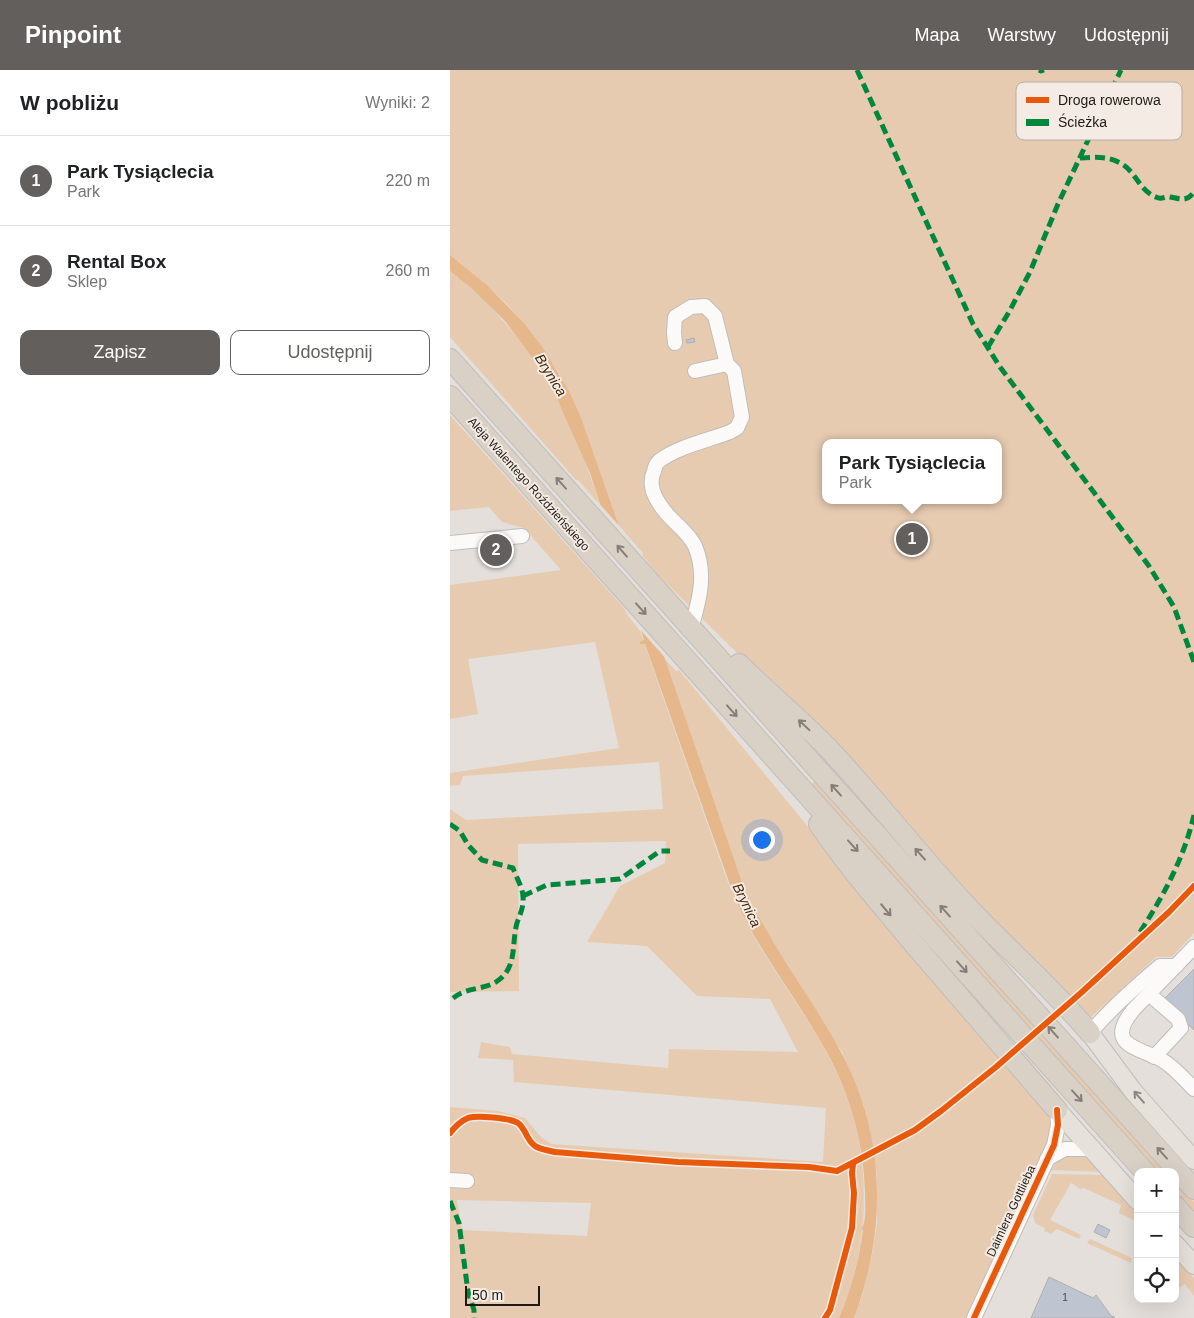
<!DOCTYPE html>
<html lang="pl">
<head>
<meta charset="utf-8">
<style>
	:root { --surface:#fff; --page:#f2f2f2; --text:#202124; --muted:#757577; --line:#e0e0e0; --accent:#635f5c }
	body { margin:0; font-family:Helvetica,sans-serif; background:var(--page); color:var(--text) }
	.controls { position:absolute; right:15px; bottom:15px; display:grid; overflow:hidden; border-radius:10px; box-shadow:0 5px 20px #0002 }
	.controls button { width:45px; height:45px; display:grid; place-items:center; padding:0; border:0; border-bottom:1px solid var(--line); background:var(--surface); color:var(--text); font:25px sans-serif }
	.scale { position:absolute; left:15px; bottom:12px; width:75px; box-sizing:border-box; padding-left:5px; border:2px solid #1d1a18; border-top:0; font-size:14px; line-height:18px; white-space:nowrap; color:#1d1a18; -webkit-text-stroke:4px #f4ece4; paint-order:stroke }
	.you { position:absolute; left:311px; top:769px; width:18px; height:18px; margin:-12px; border:4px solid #fff; border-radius:50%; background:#1a73e8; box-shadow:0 0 0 8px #1a73e833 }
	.badge { display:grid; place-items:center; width:32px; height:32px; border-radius:50%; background:var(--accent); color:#fff; font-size:16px; font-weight:700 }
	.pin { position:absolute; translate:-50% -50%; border:2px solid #fff; box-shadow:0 1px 5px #0006 }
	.popup { position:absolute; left:372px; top:369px; width:180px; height:65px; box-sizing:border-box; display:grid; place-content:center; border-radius:10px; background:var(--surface); filter:drop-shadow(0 1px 4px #0005); font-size:16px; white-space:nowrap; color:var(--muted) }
	.popup b { font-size:19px; color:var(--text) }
	.popup::after { content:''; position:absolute; left:50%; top:100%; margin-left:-10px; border:10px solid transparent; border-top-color:var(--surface) }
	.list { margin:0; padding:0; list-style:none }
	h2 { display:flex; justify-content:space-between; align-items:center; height:65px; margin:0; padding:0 20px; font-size:21px }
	h2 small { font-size:16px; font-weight:400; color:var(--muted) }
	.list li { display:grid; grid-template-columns:32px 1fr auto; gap:15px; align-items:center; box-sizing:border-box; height:90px; padding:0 20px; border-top:1px solid var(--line) }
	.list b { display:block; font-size:19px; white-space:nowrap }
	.list p { margin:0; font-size:16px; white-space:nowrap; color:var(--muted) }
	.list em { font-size:16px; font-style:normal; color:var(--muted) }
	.actions { display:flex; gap:10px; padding:15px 20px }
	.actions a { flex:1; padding:11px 0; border:1px solid var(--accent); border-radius:10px; text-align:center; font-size:18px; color:var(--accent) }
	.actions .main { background:var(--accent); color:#fff }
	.icon { flex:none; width:28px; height:28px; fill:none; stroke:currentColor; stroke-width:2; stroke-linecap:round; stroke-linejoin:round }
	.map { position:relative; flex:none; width:744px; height:1248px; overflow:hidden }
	header { display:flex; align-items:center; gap:30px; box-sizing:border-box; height:70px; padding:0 25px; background:var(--accent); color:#fff }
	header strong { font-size:24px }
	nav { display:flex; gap:28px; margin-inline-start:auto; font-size:18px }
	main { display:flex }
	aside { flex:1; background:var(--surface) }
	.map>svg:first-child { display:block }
	.green { fill:#e7cbb1; fill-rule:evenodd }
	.water { fill:#e6b78b }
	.pier { fill:#e4dfda }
	.building { fill:#bec5d0; stroke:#b0afae }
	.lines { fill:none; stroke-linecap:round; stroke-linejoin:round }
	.minor-casing { stroke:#c0bdb9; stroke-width:16 }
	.major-casing { stroke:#c0bdbb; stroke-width:20 }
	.highway-casing { stroke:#c0bdbb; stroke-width:22 }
	.minor { stroke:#fbfaf9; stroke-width:14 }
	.major { stroke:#e7e1db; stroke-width:18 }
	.highway { stroke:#d9d0c6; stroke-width:20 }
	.quiet { stroke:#00873e; stroke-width:5; stroke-dasharray:10 5; stroke-linecap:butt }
	.cycleway-casing { stroke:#f4ece4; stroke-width:9 }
	.cycleway { stroke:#e8590c; stroke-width:6 }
	.oneway { stroke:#847e78 }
	.oneway2 { stroke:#8c8783 }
	.labels { text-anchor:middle; stroke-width:4; stroke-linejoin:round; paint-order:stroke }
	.number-label { font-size:10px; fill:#454546 }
	.street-label { font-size:12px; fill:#1d1a18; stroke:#f4ece4 }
	.water-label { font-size:14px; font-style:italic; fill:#40260a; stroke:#f4ece4 }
	.key { fill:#f4ece4; stroke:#b4ada7; stroke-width:1 }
	.key-label { font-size:14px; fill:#1d1a18 }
</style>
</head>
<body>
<header>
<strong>Pinpoint</strong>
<nav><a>Mapa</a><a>Warstwy</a><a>Udostępnij</a></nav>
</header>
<main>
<aside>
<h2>W pobliżu<small>Wyniki: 2</small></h2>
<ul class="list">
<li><span class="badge">1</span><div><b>Park Tysiąclecia</b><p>Park</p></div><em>220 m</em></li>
<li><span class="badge">2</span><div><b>Rental Box</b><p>Sklep</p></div><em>260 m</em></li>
</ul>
<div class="actions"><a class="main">Zapisz</a><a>Udostępnij</a></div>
</aside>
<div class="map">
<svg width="744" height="1248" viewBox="0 0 744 1248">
	<rect width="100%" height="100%" fill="#e4dfda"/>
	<!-- green -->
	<g class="green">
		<path d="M0,0h744v863l-22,24h-16l-65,60 -95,-89 -162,-179 -175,-173 -16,-20 -1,-4 -23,-26 -37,-106 -24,-48 -34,-49 -18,-20 -19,-18 -37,-30zM376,373h172v57h-172z"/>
		<path d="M0,201c81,64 119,137 150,234l-22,-25h-2l-126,-143z"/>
		<path d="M0,345l174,193 2,5 14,18 86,246c5,12 9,24 15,35 25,52 64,98 90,149 42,81 43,174 8,257h-389v-211l48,4 27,7 15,18 11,8 272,18 3,-54 -312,-26 -1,-22 -35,-2 3,-16 29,5 2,7 156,14 1,-19 129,3 -28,-53 -73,-3 -50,-50 -60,-4 33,-56 45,-23 1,-22 -148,3 1,147 -69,1v-183l16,11 197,-11 -4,-47 -196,14 -3,9 -10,1v-13l169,-25 -24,-106 -127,17 10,55 -28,5v-134l111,-15 -37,-42 -22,-6 -13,-15 -39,4zM7,1130l134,3 -4,33 -125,-6z"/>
		<path d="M213,587l13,14 3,-1 243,295 126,147 4,15 -2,14 -82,177h-114l9,-25 10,-43 4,-28v-47l-14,-70 -21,-53 -76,-121 -22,-43z"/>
		<path d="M366,710l351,392h-11l-346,-387z"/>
		<path d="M619,1086l19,1 16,15 -54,-2 7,-8z"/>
		<path d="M602,1104l51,1 35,40v10l-4,-5 -15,-7 2,-8 -37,-17 -4,1 -9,-6 -21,37 31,15 -2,4 -22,-10 -6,5 -7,-3 1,-3 -10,-5 -2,-8z"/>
		<path d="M725,1111l19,21v12l-19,-21z"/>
		<path d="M640,1169l42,19 -1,5 -44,-20z"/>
		<path d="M725,1187l19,21v18l-9,-12 -10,6z"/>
	</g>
	<!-- water -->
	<path class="water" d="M0,185l37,30 37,38 19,25 27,45 12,27 37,106 125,362c20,42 46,81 71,120 9,15 19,30 27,46 44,84 45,176 12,264h-15c12,-28 20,-58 24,-88l-2,-1c6,-6 4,-26 4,-36 -1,-45 -13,-91 -33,-131 -29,-56 -71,-106 -97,-163l-90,-255h-5v-2l4,-2 -54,-167 -36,-81 -12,-21 -37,-50 -33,-32 -22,-18z"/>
	<!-- pier -->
	<g class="pier">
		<path d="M146,430l28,31 44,130 -32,-36z"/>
		<path d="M426,1077l1,8 -17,9 -1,-8z"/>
	</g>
	<!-- building -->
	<g class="building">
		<path d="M244,268l1,4 -8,1 -1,-3z"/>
		<path d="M744,899v61l-31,-30z"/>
		<path d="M648,1154l12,6 -4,8 -12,-6z"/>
		<path d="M599,1207l44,21 3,-3 16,22 1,-1 2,2h-84z"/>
	</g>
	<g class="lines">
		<!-- minor casing -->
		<g class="minor-casing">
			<g id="minor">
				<path d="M225,273l-1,-11 1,-15 16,-10 14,-1 10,10 12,48 7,7 8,46 -5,11 -7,4c-21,8 -53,15 -71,29 -3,2 -4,6 -5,10 -6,14 0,26 9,38 9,13 25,22 32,37 12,28 4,55 -4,83"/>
				<path d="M245,301l32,-7"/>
				<path d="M0,473l72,-7"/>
				<path d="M744,877l-60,62c-30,36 3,38 28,51 12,7 22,19 32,29"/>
				<path d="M699,924l29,25 3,9 -27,29"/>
				<path d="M640,963c21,-25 45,-46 70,-67h16"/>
				<path d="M597,1089l18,-10h26"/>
				<path d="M0,1110l17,1"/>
				<path d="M524,1248l80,-173 4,-20 -1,-15"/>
			</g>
		</g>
		<!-- major casing -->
		<g class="major-casing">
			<g id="major">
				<path d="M640,963l43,58 61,69"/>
				<path d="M607,1040l81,91"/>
				<path d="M725,1174l19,21"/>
			</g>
		</g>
		<!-- highway casing -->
		<g class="highway-casing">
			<g id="highway">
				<path d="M0,289l744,830"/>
				<path d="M0,326l695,776"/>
				<path d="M289,594c28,28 60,54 88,83 52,55 97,115 150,170 38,39 78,74 113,116"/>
				<path d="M369,754c28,42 62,80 94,119 48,56 96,112 144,167"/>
				<path d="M725,1136l19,21"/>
			</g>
		</g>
		<!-- minor -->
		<use href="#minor" class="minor"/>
		<!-- major -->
		<use href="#major" class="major"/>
		<!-- highway -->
		<use href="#highway" class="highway"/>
		<!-- quiet -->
		<g class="quiet">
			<path d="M407,0l116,254 27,43 149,199 25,41 20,55"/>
			<path d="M589,0l2,1 3,-1"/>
			<path d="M630,88c15,-1 29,-2 42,6 15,9 18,29 37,34 3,1 8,-2 11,-1 11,2 17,5 24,-5"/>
			<path d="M538,277l21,-35 21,-40 28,-68 63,-134"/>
			<path d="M0,754l10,7 8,14 14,15 31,8c3,9 10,20 10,29 1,10 -3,17 -6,26 -6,22 1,45 -21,59 -13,8 -33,5 -46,19"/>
			<path d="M73,826l24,-11 73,-6 40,-28h10"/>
			<path d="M690,862c24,-37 44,-74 54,-117"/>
			<path d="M0,1131l9,22 9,69 6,18v8"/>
		</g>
		<!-- cycleway casing -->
		<g class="cycleway-casing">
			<g id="cycleway">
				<path d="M0,1063c5,-6 10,-12 18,-15 9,-3 42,0 50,5 3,2 5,6 7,9 8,17 13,16 30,20l123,10 131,5 28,4 78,-41 26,-19 55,-44 86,-75 87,-80 25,-26"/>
				<path d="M375,1248l5,-8 22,-82 2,-35 -2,-20 1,-9"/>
				<path d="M524,1248l80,-173 4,-20 -1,-15"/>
			</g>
		</g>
		<!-- cycleway -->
		<use href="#cycleway" class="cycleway"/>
	</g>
	<!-- one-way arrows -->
	<defs><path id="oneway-shaft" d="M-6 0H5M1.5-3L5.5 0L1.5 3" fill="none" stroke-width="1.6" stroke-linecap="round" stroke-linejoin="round" transform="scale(1.25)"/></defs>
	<g class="oneway">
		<use href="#oneway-shaft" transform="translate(111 413) rotate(-132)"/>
		<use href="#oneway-shaft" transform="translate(172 481) rotate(-131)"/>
		<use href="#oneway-shaft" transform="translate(191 539) rotate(48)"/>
		<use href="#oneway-shaft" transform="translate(282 641) rotate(48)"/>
		<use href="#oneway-shaft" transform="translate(354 655) rotate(-137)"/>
		<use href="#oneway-shaft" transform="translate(386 720) rotate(-132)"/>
		<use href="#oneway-shaft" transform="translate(403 776) rotate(48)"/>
		<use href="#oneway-shaft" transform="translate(470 784) rotate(-132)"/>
		<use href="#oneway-shaft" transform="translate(436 840) rotate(50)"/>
		<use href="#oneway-shaft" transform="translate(495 841) rotate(-132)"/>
		<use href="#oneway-shaft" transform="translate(512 897) rotate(48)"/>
		<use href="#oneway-shaft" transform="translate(603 962) rotate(-132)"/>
		<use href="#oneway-shaft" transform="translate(627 1026) rotate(48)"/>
		<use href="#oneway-shaft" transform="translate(712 1083) rotate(-132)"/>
	</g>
	<use class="oneway2" href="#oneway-shaft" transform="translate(689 1027) rotate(-131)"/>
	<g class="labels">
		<!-- number labels -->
		<g class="number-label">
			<text x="615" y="1231">1</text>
		</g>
		<!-- street labels -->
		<g class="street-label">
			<text transform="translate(79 414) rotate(48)" y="4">Aleja Walentego Roździeńskiego</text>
			<text transform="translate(561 1141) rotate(-65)" y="4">Daimlera Gottlieba</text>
		</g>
		<!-- water labels -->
		<g class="water-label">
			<text transform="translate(101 305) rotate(58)" y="5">Brynica</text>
			<text transform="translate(297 835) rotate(64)" y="5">Brynica</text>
		</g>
	</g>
	<!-- legend -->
	<rect x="566" y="12" width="166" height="58" rx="8" class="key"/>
	<rect x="576" y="27" width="23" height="6" fill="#e8590c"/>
	<rect x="576" y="49" width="23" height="7" fill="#00873e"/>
	<g class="key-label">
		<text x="608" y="35">Droga rowerowa</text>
		<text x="608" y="57">Ścieżka</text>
	</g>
</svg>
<div class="controls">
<button>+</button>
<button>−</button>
<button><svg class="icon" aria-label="locate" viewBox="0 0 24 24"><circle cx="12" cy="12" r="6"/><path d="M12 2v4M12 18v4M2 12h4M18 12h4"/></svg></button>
</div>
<div class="scale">50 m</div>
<div class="you"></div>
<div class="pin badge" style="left:462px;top:469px">1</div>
<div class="popup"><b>Park Tysiąclecia</b>Park</div>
<div class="pin badge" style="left:46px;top:480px">2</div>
</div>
</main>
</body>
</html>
